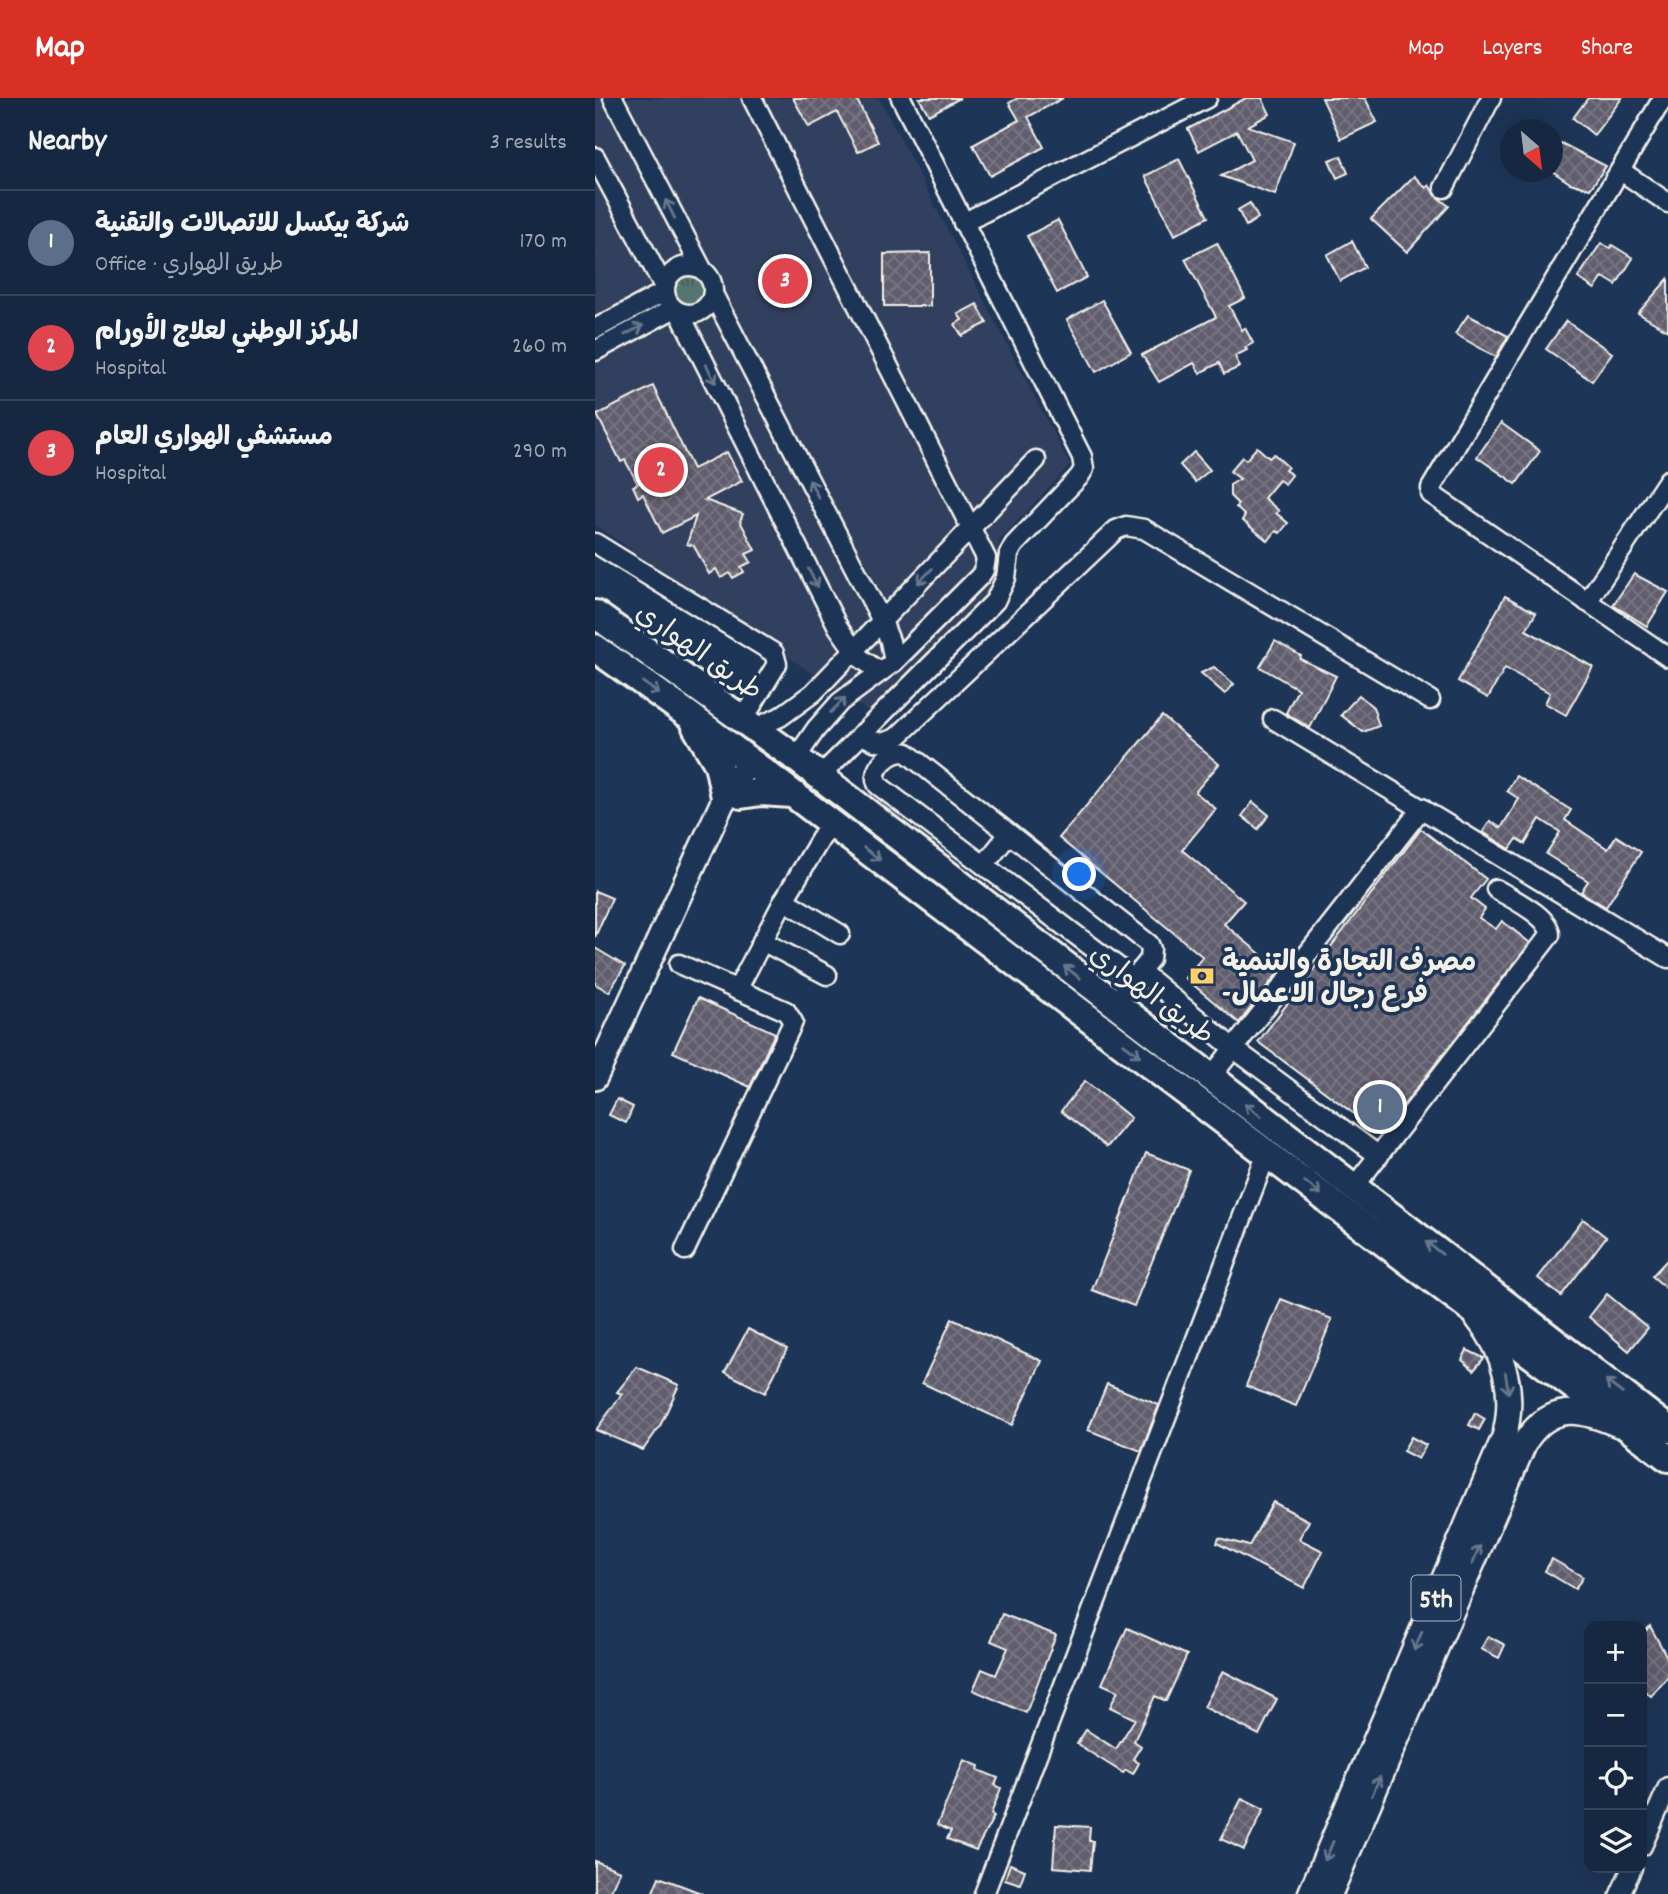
<!DOCTYPE html>
<html lang="en">
<head>
<meta charset="utf-8">
<style>
	:root { --surface:#162841; --page:#1f3048; --text:#f1f3f6; --muted:#9ea6b1; --line:#35445a; --accent:#d93025 }
	body { margin:0; font-family:Dekko,"Playpen Sans Arabic",sans-serif; background:var(--page); color:var(--text) }
	.controls { position:absolute; right:21px; bottom:21px; display:grid; overflow:hidden; border-radius:14px; box-shadow:0 7px 28px #0002 }
	.controls button { width:63px; height:63px; display:grid; place-items:center; padding:0; border:0; border-bottom:2px solid var(--line); background:var(--surface); color:var(--text); font:35px sans-serif }
	.compass { position:absolute; left:905px; top:21px; width:63px; height:63px; border-radius:50%; background:var(--surface); box-shadow:0 7px 28px #0002; rotate:152deg }
	.you { position:absolute; left:485px; top:777px; width:24px; height:24px; margin:-18px; border:5px solid #fff; border-radius:50%; background:#1a73e8; box-shadow:0 0 0 10px #1a73e833 }
	.badge { display:grid; place-items:center; width:46px; height:46px; border-radius:50%; background:var(--accent); color:#fff; font-size:23px; font-weight:700 }
	.pin { position:absolute; translate:-50% -50%; border:4px solid #fff; box-shadow:0 2px 7px #0006 }
	.list { margin:0; padding:0; list-style:none }
	h2 { display:flex; justify-content:space-between; align-items:center; height:91px; margin:0; padding:0 28px; font-size:30px }
	h2 small { font-size:23px; font-weight:400; color:var(--muted) }
	.list li { display:grid; grid-template-columns:46px 1fr auto; gap:21px; align-items:center; box-sizing:border-box; height:105px; padding:0 28px; border-top:2px solid var(--line) }
	.list b { display:block; font-size:26px; white-space:nowrap }
	.list p { margin:0; font-size:23px; white-space:nowrap; color:var(--muted) }
	.list em { font-size:23px; font-style:normal; color:var(--muted) }
	.icon { flex:none; width:38px; height:38px; fill:none; stroke:currentColor; stroke-width:2; stroke-linecap:round; stroke-linejoin:round }
	.map { position:relative; flex:none; width:1073px; height:1796px; overflow:hidden }
	header { display:flex; align-items:center; gap:42px; box-sizing:border-box; height:98px; padding:0 35px; background:var(--accent); color:#fff }
	header strong { font-size:33px }
	nav { display:flex; gap:38px; margin-inline-start:auto; font-size:24px }
	main { display:flex }
	aside { flex:1; background:var(--surface) }
	.map>svg:first-child { display:block }
	.built { fill:#31415e }
	.grass { fill:url(#grass-tufts); stroke:#a4b2ae; stroke-width:2 }
	.building { fill:url(#building-cross-hatch); stroke:#f4f1e8; stroke-width:2 }
	.lines { fill:none; stroke-linecap:round; stroke-linejoin:round }
	.minor-casing { stroke:#f4f1e8; stroke-width:23 }
	.major-casing { stroke:#f4f1e8; stroke-width:28 }
	.highway-casing { stroke:#f4f1e8; stroke-width:32 }
	.minor { stroke:#1d3557; stroke-width:18 }
	.major { stroke:#1d3557; stroke-width:23 }
	.highway { stroke:#1d3557; stroke-width:26 }
	.oneway { stroke:#68778a }
	.labels { text-anchor:middle; stroke-width:7; stroke-linejoin:round; paint-order:stroke }
	.shield { fill:#1d3557; stroke:#b4b9bc; stroke-width:2 }
	.shield-label { font-size:26px; font-weight:bold; fill:#f4f1e8 }
	.street-label { font-size:28px; fill:#f4f1e8; stroke:#1d3557 }
	.poi-label { font-size:28px; font-weight:bold; fill:#f4f1e8; stroke:#1d3557; text-anchor:start }
</style>
</head>
<body>
<header>
<strong>Map</strong>
<nav><a>Map</a><a>Layers</a><a>Share</a></nav>
</header>
<main>
<aside>
<h2>Nearby<small>3 results</small></h2>
<ul class="list">
<li><span class="badge" style="background:#5c6f8a">1</span><div><b>شركة بيكسل للاتصالات والتقنية</b><p>Office · طريق الهواري</p></div><em>170 m</em></li>
<li><span class="badge" style="background:#e0444e">2</span><div><b>المركز الوطني لعلاج الأورام</b><p>Hospital</p></div><em>260 m</em></li>
<li><span class="badge" style="background:#e0444e">3</span><div><b>مستشفي الهواري العام</b><p>Hospital</p></div><em>290 m</em></li>
</ul>
</aside>
<div class="map">
<svg width="1073" height="1796" viewBox="0 0 1073 1796">
	<defs>
		<pattern id="grass-tufts" width="24" height="20" patternUnits="userSpaceOnUse" patternTransform="scale(1.75)"><rect width="24" height="20" fill="#557473"/><path d="M3 7l-1-3M5 7V3M7 7l1-3M15 17l-1-3M17 17v-4M19 17l1-3" fill="none" stroke="#4e5c5a"/></pattern>
		<pattern id="building-cross-hatch" width="8" height="8" patternUnits="userSpaceOnUse" patternTransform="scale(1.75)"><rect width="8" height="8" fill="#615d6e"/><path d="M0 0l8 8M0 8l8-8" fill="none" stroke="#787583"/></pattern>
	</defs>
	<rect width="100%" height="100%" fill="#1d3557"/>
	<filter id="ink" filterUnits="userSpaceOnUse"><feTurbulence type="fractalNoise" baseFrequency=".0143" numOctaves="2"/><feDisplacementMap in="SourceGraphic" scale="14" xChannelSelector="R" yChannelSelector="G"/><feConvolveMatrix kernelMatrix="1 2 1 2 8 2 1 2 1" color-interpolation-filters="sRGB"/></filter>
	<g filter="url(#ink)">
		<!-- built -->
		<path class="built" d="M0,0h284l191,367 -71,76 -2,47 -128,124 -274,-187z"/>
		<!-- grass -->
		<circle class="grass" cx="94" cy="192" r="15"/>
		<!-- building -->
		<g class="building">
			<path d="M198,0h63l22,44 -20,10 -21,-40 -28,15z"/>
			<path d="M324,0h41l-31,17z"/>
			<path d="M423,0h45l-35,19 16,30 -54,29 -17,-31 46,-25 -10,-17z"/>
			<path d="M651,0h16l8,16 -22,12 46,16 -19,53 -54,-19 31,-16 -15,-29 -38,20 -11,-22z"/>
			<path d="M727,0h43l12,24 -36,17z"/>
			<path d="M993,0h34l-28,37 -21,-17z"/>
			<path d="M966,45l45,23 -16,23 -20,-6 -18,-12v-12z"/>
			<path d="M746,58l7,17 -11,5 -8,-18z"/>
			<path d="M584,61l29,58 -33,18 -30,-59z"/>
			<path d="M819,78l12,12 3,-3 6,10 14,11 -42,46 -36,-33z"/>
			<path d="M655,105l8,15 -12,8 -8,-16z"/>
			<path d="M463,122l29,57 -30,16 -30,-57z"/>
			<path d="M757,143l13,26 -25,14 -13,-26z"/>
			<path d="M622,145l28,55 -16,8 13,24 3,-2 8,15 -8,5 2,2 -12,6 5,11 -16,7 -5,-11 -19,10 -6,-10 -35,19 -17,-27 74,-38 -31,-58z"/>
			<path d="M1006,145l9,5 2,-3 21,13 -17,27 -13,-8 -8,12 -17,-11z"/>
			<path d="M335,155v53h-46v-52z"/>
			<path d="M1073,181v52l-30,-18z"/>
			<path d="M507,202l29,52 -35,20 -29,-52z"/>
			<path d="M382,206l10,19 -25,13 -7,-12 7,-4 -4,-6z"/>
			<path d="M873,217l40,21 -12,21 -41,-23z"/>
			<path d="M971,223l46,32 -20,28 -46,-32z"/>
			<path d="M58,288l40,83 34,-17 15,29 -37,19 38,14 -3,7 15,29 -9,4 5,8 -10,5 3,5 -11,6 -3,-5 -9,5 -5,-9 -7,5 -15,-28 -7,-2 9,-28 -34,17 -19,-39 -5,3 -5,-11 5,-2 -13,-24 -4,2 -24,-47z"/>
			<path d="M906,325l39,28 -24,33 -39,-27z"/>
			<path d="M662,349l12,11 5,-4 14,13 -3,3 7,5 -7,9 -6,-4 -15,18 15,13 -3,2 12,10 -8,10 -4,-2 -8,10 -26,-21 3,-4 -9,-9 2,-3 -8,-8v-11l10,-6 -10,-8 12,-14 4,3z"/>
			<path d="M599,354l16,18 -15,12 -15,-17z"/>
			<path d="M1039,476l34,18 -21,34 -34,-21z"/>
			<path d="M910,498l31,17 -10,17 67,37 -27,48 -21,-12 5,-10 -45,-25 -17,30 -30,-17z"/>
			<path d="M680,543l26,15 -1,3 36,17 -26,52 -24,-15 12,-24 -38,-22z"/>
			<path d="M619,569l20,17 -9,10 -24,-21z"/>
			<path d="M764,597l14,12 6,19 -16,6 -22,-17z"/>
			<path d="M567,618l57,48 -24,28 21,17 -34,41 62,51 -20,23 56,46 -41,53 -54,-45 18,-21 -144,-119z"/>
			<path d="M921,678l55,34 -6,10 43,29 8,-13 25,16 -35,55 -25,-15 7,-11 -42,-27 14,-22 -20,-13 -15,25 -8,-5 -7,10 -27,-17 7,-11 11,7 18,-29 -12,-8z"/>
			<path d="M658,704l16,13 -11,14 -16,-13z"/>
			<path d="M826,731l65,50 -15,19 14,11 -6,9 17,11 6,-8 28,22 -149,191 -123,-92z"/>
			<path d="M0,793l17,7 -17,39z"/>
			<path d="M0,850l30,18 -16,26 -14,-8z"/>
			<path d="M103,900l77,35 -25,54 -77,-35z"/>
			<path d="M490,983l46,37 -24,29 -46,-36z"/>
			<path d="M22,1001l16,8 -7,16 -17,-8z"/>
			<path d="M551,1055l43,17 -55,136 -42,-16z"/>
			<path d="M988,1121l23,18 -45,59 -23,-18z"/>
			<path d="M1073,1161v31l-16,-14z"/>
			<path d="M1012,1196l41,34 -19,23 -40,-34z"/>
			<path d="M686,1201l51,20 -36,87 -50,-20z"/>
			<path d="M357,1221l90,42 -30,64 -90,-42z"/>
			<path d="M153,1231l39,20 -22,44 -40,-21z"/>
			<path d="M872,1252l17,8 -10,12 -12,-10z"/>
			<path d="M42,1269l42,18 -19,41 -17,24 -47,-20 26,-36 -5,-2z"/>
			<path d="M512,1286l52,21 -18,46 -53,-21z"/>
			<path d="M880,1315l10,6 -6,11 -10,-5z"/>
			<path d="M816,1339l15,8 -8,14 -15,-8z"/>
			<path d="M678,1404l36,19 -10,18 24,12 -19,37 -87,-45 2,-5 30,8z"/>
			<path d="M957,1461l31,18 -8,12 -30,-18z"/>
			<path d="M407,1516l54,21 -30,78 -53,-23 9,-21 14,6 12,-27 -17,-7z"/>
			<path d="M1055,1528l18,33v17l-17,20 -9,-7v-53z"/>
			<path d="M532,1530l60,27 -21,46 -11,-5 -21,45 7,5 -8,13 6,4 -6,11 -7,-4 -3,3 -46,-29 9,-14 30,19 19,-30 -25,-12 8,-16 -16,-7z"/>
			<path d="M893,1538l17,9 -6,13 -18,-9z"/>
			<path d="M628,1573l54,28 -18,36 -55,-28z"/>
			<path d="M369,1662l15,6 -1,4 20,8 -3,7 6,3 -10,26 3,2 -18,34 -29,-11 4,-8 -14,-6z"/>
			<path d="M647,1700l22,11 -20,41 -23,-11z"/>
			<path d="M461,1727l34,2 -1,14h4l-3,29 -37,-3z"/>
			<path d="M0,1763l25,10 -11,23h-14z"/>
			<path d="M415,1766l15,6 -5,14 -15,-5z"/>
			<path d="M64,1779l42,16v1h-49z"/>
		</g>
		<g class="lines">
			<!-- minor casing -->
			<g class="minor-casing">
				<g id="minor">
					<path d="M18,0l89,171"/>
					<path d="M157,0l234,460 -2,12 -4,6 -86,86 -54,40 -24,27 -20,29"/>
					<path d="M1068,0l-232,390v6l237,163"/>
					<path d="M0,59l69,130"/>
					<path d="M1026,73l47,32"/>
					<path d="M849,90l47,-90"/>
					<path d="M368,125l244,-125"/>
					<circle cx="94" cy="192" r="24"/>
					<path d="M118,196l169,327 8,20 4,21"/>
					<path d="M85,216l158,313 21,30 21,15"/>
					<path d="M0,231l69,-37"/>
					<path d="M0,253l78,-42"/>
					<path d="M0,445l179,110 3,11 -34,56"/>
					<path d="M992,504l81,-122"/>
					<path d="M678,621l395,239"/>
					<path d="M160,630l25,-11 33,-24 223,-233"/>
					<path d="M266,636c14,9 20,11 35,4l220,-208 10,-4 18,3 286,171"/>
					<path d="M224,679l176,-176 11,-23 3,-24 5,-9 65,-68 5,-8 -2,-12 -181,-359"/>
					<path d="M389,767l25,-31"/>
					<path d="M189,802l56,34"/>
					<path d="M167,843l65,34"/>
					<path d="M84,866l107,47 7,11 -108,228"/>
					<path d="M545,873l93,77 146,108"/>
					<path d="M142,892l47,-90 46,-77"/>
					<path d="M519,906l36,-45 1,-10 -2,-5 -242,-191c-16,-5 -38,17 -29,32l256,194"/>
					<path d="M616,979l211,-269"/>
					<path d="M759,1089l196,-252c0,-19 -38,-36 -54,-46"/>
					<path d="M1047,1748l26,-59"/>
					<path d="M389,1796l283,-741"/>
					<path d="M1025,1796l12,-26"/>
				</g>
			</g>
			<!-- major casing -->
			<g class="major-casing">
				<g id="major">
					<path d="M0,980l130,-281 24,-36"/>
					<path d="M715,1796l194,-457c12,-43 1,-85 -27,-119"/>
					<path d="M735,1796l195,-452c25,-39 54,-34 93,-17"/>
				</g>
			</g>
			<!-- highway casing -->
			<g class="highway-casing">
				<g id="highway">
					<path d="M0,516l201,144 872,671"/>
					<path d="M0,550l95,68 978,742"/>
					<path d="M101,629l22,37 7,33"/>
					<path d="M146,697l20,-3 31,2"/>
				</g>
			</g>
			<!-- minor -->
			<use href="#minor" class="minor"/>
			<!-- major -->
			<use href="#major" class="major"/>
			<!-- highway -->
			<use href="#highway" class="highway"/>
		</g>
		<!-- one-way arrows -->
		<defs><path id="oneway-shaft" d="M-6 0H5M1.5-3L5.5 0L1.5 3" fill="none" stroke-width="1.6" stroke-linecap="round" stroke-linejoin="round" transform="scale(1.75)"/></defs>
		<g class="oneway">
			<use href="#oneway-shaft" transform="translate(75 111) rotate(-117)"/>
			<use href="#oneway-shaft" transform="translate(39 232) rotate(-28)"/>
			<use href="#oneway-shaft" transform="translate(116 276) rotate(63)"/>
			<use href="#oneway-shaft" transform="translate(219 391) rotate(-117)"/>
			<use href="#oneway-shaft" transform="translate(330 478) rotate(134)"/>
			<use href="#oneway-shaft" transform="translate(218 480) rotate(63)"/>
			<use href="#oneway-shaft" transform="translate(56 590) rotate(36)"/>
			<use href="#oneway-shaft" transform="translate(243 607) rotate(-45)"/>
			<use href="#oneway-shaft" transform="translate(277 756) rotate(37)"/>
			<use href="#oneway-shaft" transform="translate(477 874) rotate(-142)"/>
			<use href="#oneway-shaft" transform="translate(537 952) rotate(37)"/>
			<use href="#oneway-shaft" transform="translate(658 1012) rotate(-142)"/>
			<use href="#oneway-shaft" transform="translate(718 1090) rotate(38)"/>
			<use href="#oneway-shaft" transform="translate(839 1150) rotate(-142)"/>
			<use href="#oneway-shaft" transform="translate(912 1285) rotate(81)"/>
			<use href="#oneway-shaft" transform="translate(1019 1289) rotate(-142)"/>
			<use href="#oneway-shaft" transform="translate(881 1457) rotate(-67)"/>
			<use href="#oneway-shaft" transform="translate(823 1543) rotate(113)"/>
			<use href="#oneway-shaft" transform="translate(781 1688) rotate(-67)"/>
			<use href="#oneway-shaft" transform="translate(734 1753) rotate(113)"/>
		</g>
	</g>
	<!-- icons -->
	<defs>
		<g id="bank-bare" transform="scale(1.89)"><path d="M-6-4H6V4H-6ZM0-2.3a2.3 2.3 0 1 0 0 4.6a2.3 2.3 0 1 0 0-4.6Z" fill="#ffd166" stroke="#1d3557" stroke-width="2.5" paint-order="stroke"/></g>
	</defs>
	<g fill-rule="evenodd">
		<use href="#bank-bare" x="607" y="878"/>
	</g>
	<g class="labels">
		<!-- shield labels -->
		<rect class="shield" x="816.5" y="1477.5" width="49" height="45" rx="5"/>
		<g class="shield-label">
			<text x="841" y="1509">5th</text>
		</g>
		<!-- street labels -->
		<g class="street-label">
			<text transform="translate(105 552) rotate(35)" y="10">طريق الهواري</text>
			<text transform="translate(558 895) rotate(37)" y="10">طريق الهواري</text>
		</g>
		<!-- poi labels -->
		<g class="poi-label">
			<text x="627" y="872">مصرف التجارة والتنمية<tspan x="627" dy="32">-فرع رجال الاعمال</tspan></text>
		</g>
	</g>
</svg>
<div class="controls">
<button>+</button>
<button>−</button>
<button><svg class="icon" aria-label="locate" viewBox="0 0 24 24"><circle cx="12" cy="12" r="6"/><path d="M12 2v4M12 18v4M2 12h4M18 12h4"/></svg></button>
<button><svg class="icon" aria-label="layers" viewBox="0 0 24 24"><path d="M12 4l9 5-9 5-9-5zM3 14l9 5 9-5"/></svg></button>
</div>
<svg class="compass" viewBox="-18 -18 36 36"><path d="M0-13l5 13h-10z" fill="#e53935"/><path d="M0 13l5-13h-10z" fill="#9ea6b1"/></svg>
<div class="you"></div>
<div class="pin badge" style="left:785px;top:1009px;background:#5c6f8a">1</div>
<div class="pin badge" style="left:66px;top:372px;background:#e0444e">2</div>
<div class="pin badge" style="left:190px;top:183px;background:#e0444e">3</div>
</div>
</main>
</body>
</html>
